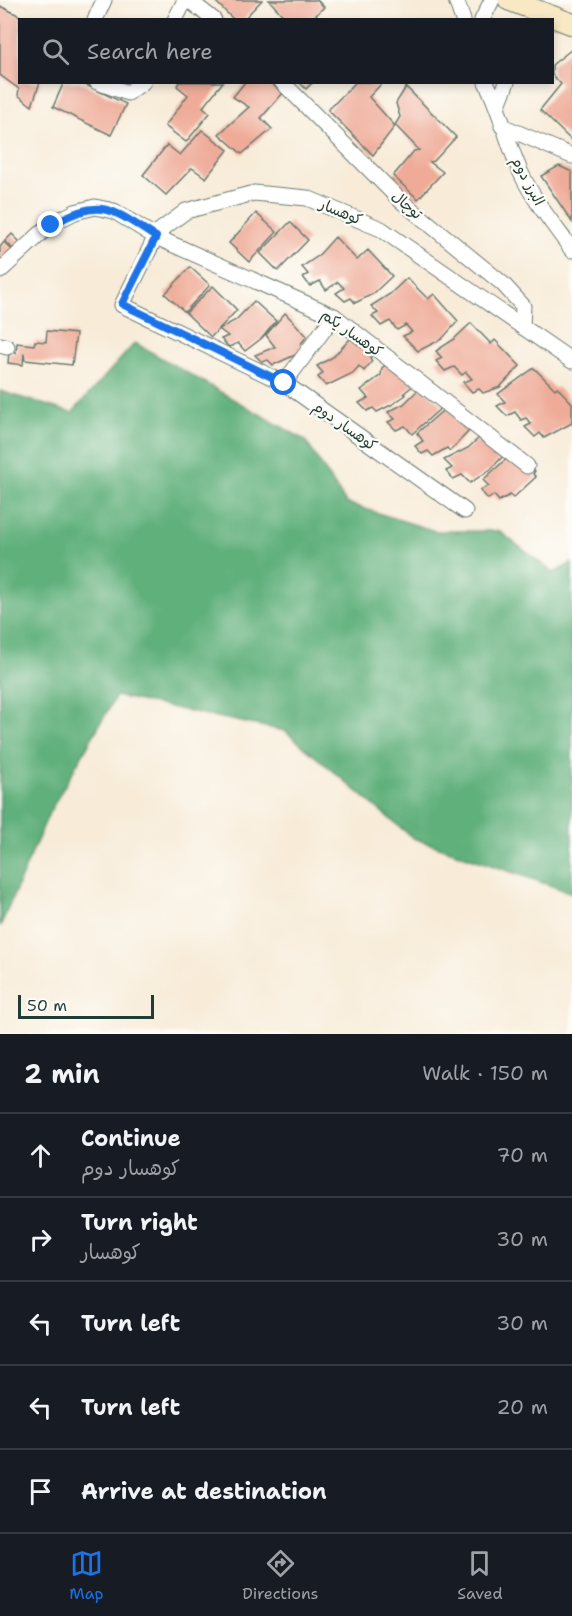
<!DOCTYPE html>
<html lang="en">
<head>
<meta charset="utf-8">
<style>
	:root { --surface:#171b24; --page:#20242c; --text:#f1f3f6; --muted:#9ea1a6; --line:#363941; --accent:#1a73e8 }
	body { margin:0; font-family:"Shantell Sans","Playpen Sans Arabic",sans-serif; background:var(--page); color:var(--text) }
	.scale { position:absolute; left:18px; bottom:15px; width:136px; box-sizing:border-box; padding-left:6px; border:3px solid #1f3d34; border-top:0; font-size:16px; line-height:21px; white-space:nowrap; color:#1f3d34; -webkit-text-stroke:4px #fdfcf7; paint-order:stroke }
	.stop { position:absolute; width:18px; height:18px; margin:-14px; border:4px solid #1a73e8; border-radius:50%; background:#fff }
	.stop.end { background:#1a73e8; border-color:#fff; box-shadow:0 2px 6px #0008 }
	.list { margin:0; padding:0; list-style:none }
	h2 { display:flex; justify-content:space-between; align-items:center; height:78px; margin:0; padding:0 24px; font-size:26px }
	h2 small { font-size:20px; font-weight:400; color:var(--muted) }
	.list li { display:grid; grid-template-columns:39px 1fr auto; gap:18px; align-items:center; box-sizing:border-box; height:84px; padding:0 24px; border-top:2px solid var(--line) }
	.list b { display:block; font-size:22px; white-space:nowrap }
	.list p { margin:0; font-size:20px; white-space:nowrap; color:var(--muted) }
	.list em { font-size:20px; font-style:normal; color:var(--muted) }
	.icon { flex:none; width:33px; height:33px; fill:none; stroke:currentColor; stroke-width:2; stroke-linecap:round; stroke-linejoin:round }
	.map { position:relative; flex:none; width:572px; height:1034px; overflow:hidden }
	.search { position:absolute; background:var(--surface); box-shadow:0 3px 9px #0003; left:18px; right:18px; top:18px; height:66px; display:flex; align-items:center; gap:15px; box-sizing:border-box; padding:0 21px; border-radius:0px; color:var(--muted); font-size:22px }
	.sheet { height:498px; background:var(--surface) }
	nav { display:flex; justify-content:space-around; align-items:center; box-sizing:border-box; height:84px; border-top:2px solid var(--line); background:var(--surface); font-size:16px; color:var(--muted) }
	nav a { display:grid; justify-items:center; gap:3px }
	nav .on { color:var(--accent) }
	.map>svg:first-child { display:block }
	.forest { fill:#60b07c; stroke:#407658; stroke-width:1.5 }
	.building { fill:#efab98 }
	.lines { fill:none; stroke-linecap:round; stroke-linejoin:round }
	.minor-casing { stroke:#6b7a6e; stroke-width:17 }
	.secondary-casing { stroke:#6b7a6e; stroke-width:23 }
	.minor { stroke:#fff; stroke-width:15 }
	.secondary { stroke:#f8e8c3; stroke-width:21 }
	.route { stroke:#1a73e8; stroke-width:8 }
	.labels { text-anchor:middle; stroke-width:4.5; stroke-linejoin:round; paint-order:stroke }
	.street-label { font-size:15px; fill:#1f3d34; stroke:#fdfcf7 }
</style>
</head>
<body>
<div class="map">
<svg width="572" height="1034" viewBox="0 0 572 1034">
	<rect width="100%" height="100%" fill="#fdfcf7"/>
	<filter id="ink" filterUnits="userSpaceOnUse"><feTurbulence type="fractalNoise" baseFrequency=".0167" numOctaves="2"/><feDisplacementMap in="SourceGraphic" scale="12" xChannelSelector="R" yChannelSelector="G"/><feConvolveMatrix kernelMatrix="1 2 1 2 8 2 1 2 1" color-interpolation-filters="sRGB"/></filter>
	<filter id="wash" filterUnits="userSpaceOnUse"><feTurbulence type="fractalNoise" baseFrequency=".008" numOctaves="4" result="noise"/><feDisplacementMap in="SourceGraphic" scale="24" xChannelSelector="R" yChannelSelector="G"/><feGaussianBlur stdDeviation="1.35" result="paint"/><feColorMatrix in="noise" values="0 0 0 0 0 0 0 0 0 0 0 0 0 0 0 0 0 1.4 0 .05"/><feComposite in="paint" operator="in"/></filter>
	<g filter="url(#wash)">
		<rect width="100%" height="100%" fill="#f8ecd9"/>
		<!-- forest -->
		<path class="forest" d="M135,343l170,97 41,63 89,28h64l55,42 18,-10v330l-159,-55 -128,-107 -169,-35 -67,117 -49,114v-536l72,22z"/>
		<g id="blocks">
			<!-- building -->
			<g class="building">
				<path d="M214,0h48l-19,20h-9z"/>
				<path d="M269,0h48l7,7 -13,13h-24z"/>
				<path d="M0,6l28,14h-8v62h20l-8,24 -14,-11 1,-6 -19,-14z"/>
				<path d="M572,49v92l-32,-31 21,-26 -9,-9v-10z"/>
				<path d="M64,82h16l46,22 -15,31 -58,-28z"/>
				<path d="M179,82h44l-20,25 7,6 -24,29 -21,-16 23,-31 -11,-9z"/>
				<path d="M245,82h24l14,11 -22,25 11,11 -30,25 -23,-20 30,-27 -16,-10z"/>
				<path d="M299,82h14l-7,7z"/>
				<path d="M356,82h27l-14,15 26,29 -22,29 -45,-45z"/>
				<path d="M406,87l50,50 -22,24 -4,1 13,10 -25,27 -25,-23 21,-25 5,-1 -24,-25 5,-8 -4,-14z"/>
				<path d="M202,130l26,20 -22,28 -14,-10 -26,27 -23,-20 24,-30 13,10z"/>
				<path d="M559,166l13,6v50l-31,-46z"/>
				<path d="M256,213l21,19 -28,30 -20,-19z"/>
				<path d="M290,222l18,18 -30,31 -18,-18z"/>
				<path d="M12,234l10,10 -7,7 -10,-10z"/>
				<path d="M335,237l22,23 11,-10 24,26 -19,18 -18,9 -4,-5 -6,3 -9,-8 8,-5 -6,-6 -12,8 -6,-9 -10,5 -7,-9 5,-3 -6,-7 16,-11z"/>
				<path d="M4,242l10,10 -14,15v-20z"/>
				<path d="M190,267l20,18 -25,27 -20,-18z"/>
				<path d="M407,278l21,21 6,-5 24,27 -16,18 -24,12 -15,-15 9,-4 -6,-7 -9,5 -7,-9 -9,5 -9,-10 6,-3 -7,-7 19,-12z"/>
				<path d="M213,286l24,24 -26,27 -25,-24z"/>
				<path d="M254,301l22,20 -14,17 -17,13 -7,-8 -9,4 -8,-8 7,-3 -9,-7 17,-9z"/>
				<path d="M285,313l22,23 -7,9 3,3 -8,7 -22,10 -5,-5 -6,2 -7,-7 20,-8 -9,-12z"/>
				<path d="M471,323l20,21 4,-4 25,26 -20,21 -17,6 -4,-4 -7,3 -9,-10 9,-3 -6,-7 -4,3 -8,-8 -9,4 -9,-10 6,-3 -6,-7 17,-11z"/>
				<path d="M47,331l29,3 -4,31 -47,-5 -1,-7 -1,12 -15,-2 1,-11 7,1 1,-10 17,2 1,-4 11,1z"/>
				<path d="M351,338l23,16 -4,4 2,3 -8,10 -5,-5 -6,7 -27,13 -8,-9 5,-4 -6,-7 16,-9z"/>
				<path d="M390,361l24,24 -10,8 2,2 -15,10 -14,7 -4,-4 -6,3 -8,-8 9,-5 -7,-8 20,-15 1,-7z"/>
				<path d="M534,368l21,21 2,-2 15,16v20l-28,15 -4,-5 -5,4 -10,-10 6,-3 -5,-6 -5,2 -6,-8 -8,4 -10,-10 8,-4 -7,-8z"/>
				<path d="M422,386l21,20 -31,28 -7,-8 -9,4 -8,-8 7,-3 -7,-7 16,-8z"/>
				<path d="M448,406l19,18 -3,3 5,4 -19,20 -3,-3 -14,8 -5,-5 -6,3 -7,-8 8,-5 -6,-8z"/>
				<path d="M482,435l21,21 -12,13 -21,14 -8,-8 -9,4 -7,-8 6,-3 -8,-8 24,-12z"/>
				<path d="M515,451l20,20 -2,3 3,3 -23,21 -3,-3 -11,6 -5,-6 -6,4 -8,-9 9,-4 -6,-6z"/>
			</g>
		</g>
	</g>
	<g filter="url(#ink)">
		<use href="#blocks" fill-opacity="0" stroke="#6b7a6e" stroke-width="1.5"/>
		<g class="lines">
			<!-- minor casing -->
			<g class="minor-casing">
				<g id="minor">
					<path d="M189,0l25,20"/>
					<path d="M456,0l7,20"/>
					<path d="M95,20l9,-20"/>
					<path d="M175,20l10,-20"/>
					<path d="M482,20l10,-20"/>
					<path d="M97,82l31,11 15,-11"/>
					<path d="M282,82l118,118 103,84 20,22 -1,21"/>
					<path d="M486,82c15,29 21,61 35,91 13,28 33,52 51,77"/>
					<path d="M498,105l9,-23"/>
					<path d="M502,126l70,30"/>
					<path d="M0,271l51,-47 24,-12 20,-5 19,4 42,26 178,79 193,150"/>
					<path d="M0,345l7,2"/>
					<path d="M284,383l50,-67"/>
					<path d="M465,511l-181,-128 -162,-78 36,-73 28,-21 68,-18 53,5 74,31 191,132"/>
				</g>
			</g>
			<!-- secondary casing -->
			<g class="secondary-casing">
				<path id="secondary" d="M509,0l63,24"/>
			</g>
			<!-- minor -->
			<use href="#minor" class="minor"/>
			<!-- secondary -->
			<use href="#secondary" class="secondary"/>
		</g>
	</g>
	<g class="lines" filter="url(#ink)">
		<!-- route -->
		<path class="route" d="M51,225c51,-28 59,-17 105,12l-34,67 162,79"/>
	</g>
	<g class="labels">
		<!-- street labels -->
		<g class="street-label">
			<text transform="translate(528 181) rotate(62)" y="5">البرز دوم</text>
			<text transform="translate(407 205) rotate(41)" y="5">توچال</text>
			<text transform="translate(341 212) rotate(23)" y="5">کوهسار</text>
			<text transform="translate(352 333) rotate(35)" y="5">کوهسار یکم</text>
			<text transform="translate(345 426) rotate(35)" y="5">کوهسار دوم</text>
		</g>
	</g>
</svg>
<div class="scale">50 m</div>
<div class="stop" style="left:284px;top:383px"></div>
<div class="stop end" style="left:51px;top:225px"></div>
<div class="search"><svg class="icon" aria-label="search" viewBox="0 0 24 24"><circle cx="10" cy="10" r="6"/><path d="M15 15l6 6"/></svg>Search here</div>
</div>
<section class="sheet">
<h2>2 min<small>Walk · 150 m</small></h2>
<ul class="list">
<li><svg class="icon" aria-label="ahead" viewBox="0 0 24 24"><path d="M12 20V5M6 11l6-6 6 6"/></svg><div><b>Continue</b><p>کوهسار دوم</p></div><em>70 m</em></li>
<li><svg class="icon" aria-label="right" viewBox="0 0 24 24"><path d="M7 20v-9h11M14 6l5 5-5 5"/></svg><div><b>Turn right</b><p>کوهسار</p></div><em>30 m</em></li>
<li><svg class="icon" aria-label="left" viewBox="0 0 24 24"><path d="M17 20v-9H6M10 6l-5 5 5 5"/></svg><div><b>Turn left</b></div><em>30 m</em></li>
<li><svg class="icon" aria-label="left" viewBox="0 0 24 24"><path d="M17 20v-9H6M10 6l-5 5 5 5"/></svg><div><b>Turn left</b></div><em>20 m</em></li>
<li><svg class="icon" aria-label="arrive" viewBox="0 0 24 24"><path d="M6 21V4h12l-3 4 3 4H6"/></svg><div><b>Arrive at destination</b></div></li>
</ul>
</section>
<nav>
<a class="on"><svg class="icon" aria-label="map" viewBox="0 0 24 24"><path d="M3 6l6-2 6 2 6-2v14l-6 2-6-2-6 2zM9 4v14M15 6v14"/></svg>Map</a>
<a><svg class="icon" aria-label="directions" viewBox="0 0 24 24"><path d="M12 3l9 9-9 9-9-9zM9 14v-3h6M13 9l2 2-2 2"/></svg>Directions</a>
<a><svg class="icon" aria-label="saved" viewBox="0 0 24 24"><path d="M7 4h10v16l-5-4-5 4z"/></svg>Saved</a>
</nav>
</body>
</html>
